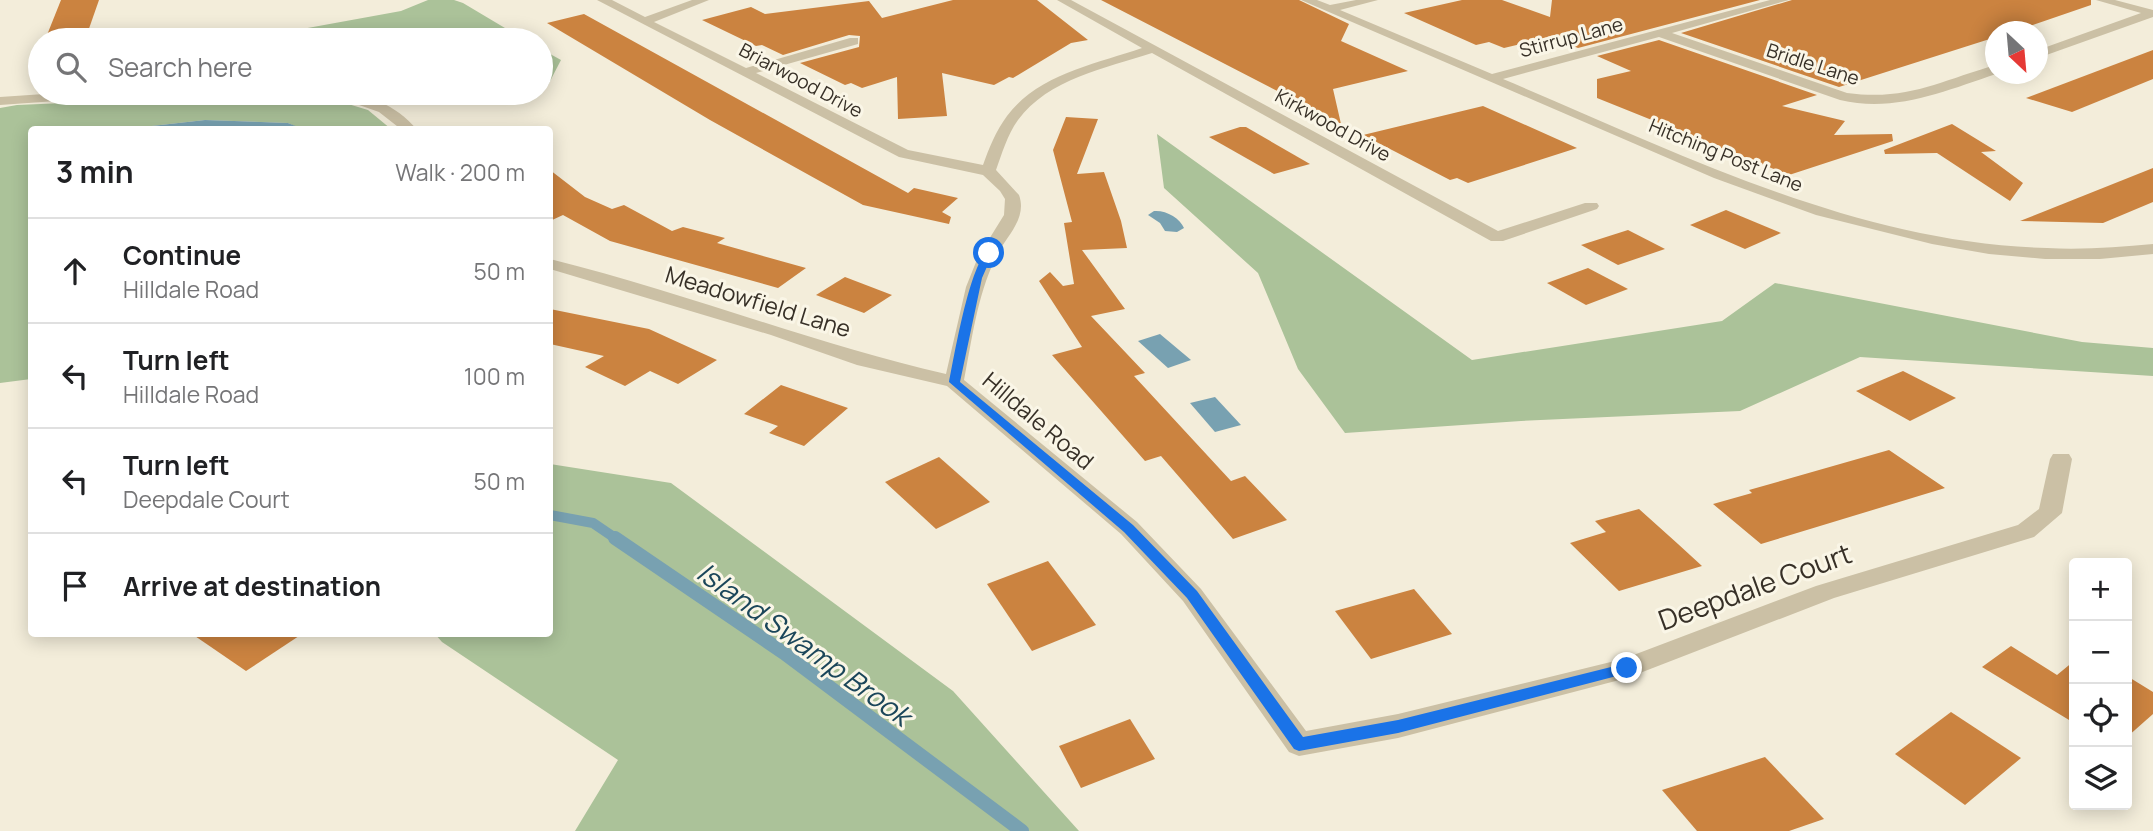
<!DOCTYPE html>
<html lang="en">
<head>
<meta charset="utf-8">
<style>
	:root { --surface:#fff; --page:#f6f6f6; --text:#202124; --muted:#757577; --line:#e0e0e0 }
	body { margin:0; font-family:Manrope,sans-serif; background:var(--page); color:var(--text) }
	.controls { position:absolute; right:21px; bottom:21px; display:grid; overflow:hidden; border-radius:7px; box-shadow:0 4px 18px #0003 }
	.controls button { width:63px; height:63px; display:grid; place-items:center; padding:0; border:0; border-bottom:2px solid var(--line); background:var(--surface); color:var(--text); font:35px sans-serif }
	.compass { position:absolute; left:1985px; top:21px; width:63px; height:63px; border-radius:50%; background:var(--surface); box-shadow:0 4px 18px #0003; rotate:154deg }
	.stop { position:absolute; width:21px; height:21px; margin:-16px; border:5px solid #1a73e8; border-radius:50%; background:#fff }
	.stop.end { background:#1a73e8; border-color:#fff; box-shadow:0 2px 7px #0008 }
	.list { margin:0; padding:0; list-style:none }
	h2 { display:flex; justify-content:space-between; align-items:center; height:91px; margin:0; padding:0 28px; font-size:30px }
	h2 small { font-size:23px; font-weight:400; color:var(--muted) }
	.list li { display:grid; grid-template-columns:46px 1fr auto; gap:21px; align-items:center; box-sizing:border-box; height:105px; padding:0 28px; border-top:2px solid var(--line) }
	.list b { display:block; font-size:26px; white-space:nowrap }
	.list p { margin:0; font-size:23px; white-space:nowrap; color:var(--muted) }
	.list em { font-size:23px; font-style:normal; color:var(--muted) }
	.icon { flex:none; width:38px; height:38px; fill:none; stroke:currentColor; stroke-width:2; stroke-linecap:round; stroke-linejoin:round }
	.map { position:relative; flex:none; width:2153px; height:831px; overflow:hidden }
	.search { position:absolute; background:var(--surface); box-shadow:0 4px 18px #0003; left:28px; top:28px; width:525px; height:77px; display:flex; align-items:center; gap:18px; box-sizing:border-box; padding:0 24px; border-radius:38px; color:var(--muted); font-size:26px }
	.panel { position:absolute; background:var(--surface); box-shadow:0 4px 18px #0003; left:28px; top:126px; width:525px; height:511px; border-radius:7px }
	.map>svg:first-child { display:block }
	.green { fill:#abc299 }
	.water { fill:#78a1b1 }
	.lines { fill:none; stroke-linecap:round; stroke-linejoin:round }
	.stream-far1 { stroke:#78a1b1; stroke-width:10 }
	.stream { stroke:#78a1b1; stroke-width:14 }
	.building { fill:#cb8340 }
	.street { fill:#cbc0a5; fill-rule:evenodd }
	.route { fill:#1a73e8 }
	.labels { text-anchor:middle; stroke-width:6; stroke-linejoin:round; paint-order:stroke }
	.far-street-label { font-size:19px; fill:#373027; stroke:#faf6e7 }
	.street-label { font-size:23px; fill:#373027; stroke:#faf6e7 }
	.near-street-label { font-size:28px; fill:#373027; stroke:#faf6e7 }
	.near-water-label { font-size:28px; font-style:italic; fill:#1b465a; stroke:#faf6e7 }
</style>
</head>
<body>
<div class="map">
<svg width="2153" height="831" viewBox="0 0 2153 831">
	<rect width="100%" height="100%" fill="#f3edda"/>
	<!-- green -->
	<g class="green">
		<path d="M428,0h26l9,3 62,37h-283l159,-29z"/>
		<path d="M541,49l20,11 -13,25 -7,-3z"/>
		<path d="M280,94l45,3 43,13 23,19 -88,1 -15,-7 -83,-3 -80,9 -93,1 -1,249 -31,4v-275l17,-3z"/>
		<path d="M1157,134l315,226 250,-39 53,-38 307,59 71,6v28l-293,-19 -120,54 -219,10 -176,12 -47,-64 -40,-96 -94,-85z"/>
		<path d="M550,464l121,19 282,208 126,140h-504l43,-71 -176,-118 -7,-8h115z"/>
	</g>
	<!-- water -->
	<g class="water">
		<path d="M205,120l83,3 15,6h-178z"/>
		<path d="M1154,211c12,-1 26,7 30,17l-7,4 -12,-1 -5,-8 -12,-8z"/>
		<path d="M1160,334l31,26 -23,8 -30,-27z"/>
		<path d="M1215,397l26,28 -26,7 -25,-29z"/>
	</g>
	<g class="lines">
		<!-- stream-far1 -->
		<path class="stream-far1" d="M550,515l43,8 25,17"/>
		<!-- stream -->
		<path class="stream" d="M615,538l169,115 238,178"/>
	</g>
	<!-- building -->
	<g class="building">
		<path d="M61,0h38l-14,40h-40z"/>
		<path d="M953,0h84l51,40 -17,3 -58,35 -4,-1 -15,8 -52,-12 5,43 -49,3 -1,-42 -35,11 -11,-5 -6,2 -45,-22 59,-16 1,-11 -11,-1 -66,20 -21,-10 -6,1 -54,-26 49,-13 14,7 104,-13 13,17z"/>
		<path d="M1101,0h198l50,24 -8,17 67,30 -75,18 8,35z"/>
		<path d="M1462,0h40l48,17 2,-17h208l-182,48 -27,-11 -47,11 -15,-6 -13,3 -72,-32z"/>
		<path d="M1792,0h299v5l-79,27h-16v5l-157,50 -158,-54z"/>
		<path d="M584,14l324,179 6,-5 44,10 -16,14 9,5 -2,7 -86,-19 -153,-85 -163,-97z"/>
		<path d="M1659,40l158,55 -35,11 63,15 -11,14 58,-1 1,7 -104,34 -192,-77v-19l34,-8 -34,-15z"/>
		<path d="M2153,50v29l-81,33 -46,-14z"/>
		<path d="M1483,106l94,42 -109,35 -11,-5 -7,2 -87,-45z"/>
		<path d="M1066,117l32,2 -21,55 27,-2 17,49 6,27 -45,2 43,59 -34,7 54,57 -11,3 97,105 14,-5 42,44 -54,19 -72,-83 -16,5 -93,-106 30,-8 -43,-66 11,-9 13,14 11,-2 -10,-61 8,-1 -19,-72z"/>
		<path d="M1952,124l44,27 -15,1 42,31 -13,18 -73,-48 -52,1 -1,-4z"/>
		<path d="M1240,127h6l64,37 -36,10 -65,-37z"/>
		<path d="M2153,168v34l-50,21 -83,-2z"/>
		<path d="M550,170l35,27 27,12 12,-4 48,26 11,-4 42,11 -8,5 89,25 -28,20 -168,-47 -47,-26 -13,6z"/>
		<path d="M1726,210l55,23 -36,16 -55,-24z"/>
		<path d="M1628,230l37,19 -47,16 -37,-20z"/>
		<path d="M1588,268l40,21 -42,16 -39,-22z"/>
		<path d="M845,277l47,18 -28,18 -48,-18z"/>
		<path d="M550,309l99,20 68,31 -39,24 -28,-13 -25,15 -40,-19 19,-11 -54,-12z"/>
		<path d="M1903,371l53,27 -46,23 -54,-30z"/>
		<path d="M781,385l67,23 -44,38 -35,-13 9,-7 -34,-12z"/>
		<path d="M1889,450l56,38 -184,56 -48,-40 39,-11 -3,-3z"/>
		<path d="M939,457l51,45 -54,27 -51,-47z"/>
		<path d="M1639,509l39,35 24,22 -83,25 -49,-48 36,-11 -11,-11z"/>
		<path d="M1048,561l48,64 -64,26 -45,-67z"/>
		<path d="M1414,589l38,45 -81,25 -36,-48z"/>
		<path d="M192,634h110l-56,37z"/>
		<path d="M2011,646l46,29 17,-14v62l-92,-56z"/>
		<path d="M2127,676l26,16v22l-26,23z"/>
		<path d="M1951,712l70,46 -56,47 -70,-51z"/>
		<path d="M1130,719l25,40 -74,29 -22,-42z"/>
		<path d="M1765,757l59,62 -35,12h-92l-35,-41z"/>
	</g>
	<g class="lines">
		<!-- street -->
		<g class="street">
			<path d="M597,0h15l33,17 47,-17h17l-55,22 92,46 104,-30h8v6l-102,29 152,77 75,15c6,-17 13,-34 24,-49 31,-42 89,-52 135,-68l-85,-48h14l427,231 87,-28h12l2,3 -2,3 -94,32h-12l-339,-188c-46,15 -104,26 -134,67 -11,15 -16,34 -22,50l23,25c9,25 -15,43 -24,64 -18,38 -23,80 -31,121l173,142 64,67 105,142 92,-17 225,-55 193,-73 202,-61 21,-16 11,-50 3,-5h16l3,5 -10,54 -28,24 -200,61 -207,80 -229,60 -99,18 -10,-4 -106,-151 -62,-67 -174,-148 -90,-21 -86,-30 -221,-66v-10c133,33 262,84 396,115l20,-87 12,-30 26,-42 1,-16 -5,-8 -17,-16 -84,-18z"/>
			<path d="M1301,0h16l13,5 26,-5h22l-38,10 152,64 278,-74h19l-117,33 175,60c62,8 92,-12 149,-28v9c-51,17 -101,39 -156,26l-181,-63 -156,42c174,73 352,164 544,169 36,2 71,-1 106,-4v10l-53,5h-55l-56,-5 -57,-10 -116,-29 -102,-37z"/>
			<path d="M2096,0h19l38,10v7l-115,41v-8l103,-37z"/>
			<path d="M59,93h60l-7,4 -112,8v-8z"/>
			<path d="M325,93c34,-2 70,9 92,37h-15l-23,-18z"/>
		</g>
	</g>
	<!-- route -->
	<path class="route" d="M989,250l4,3 -11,25 -22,104 173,143 64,66 106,146 95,-17 229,-57 5,1 2,4 -2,4 -234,61 -99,18 -5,-2 -107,-151 -63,-66 -175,-150c5,-24 21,-121 40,-132z"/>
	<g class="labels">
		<!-- far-street labels -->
		<g class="far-street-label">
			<text transform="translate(1571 37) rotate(-15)" y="7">Stirrup Lane</text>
			<text transform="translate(1813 64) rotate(18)" y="7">Bridle Lane</text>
			<text transform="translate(801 80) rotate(28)" y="7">Briarwood Drive</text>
			<text transform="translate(1333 125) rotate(29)" y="7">Kirkwood Drive</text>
			<text transform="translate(1726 155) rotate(22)" y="7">Hitching Post Lane</text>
		</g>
		<!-- street labels -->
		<g class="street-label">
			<text transform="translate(758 302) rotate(17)" y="8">Meadowfield Lane</text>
			<text transform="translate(1038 421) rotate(40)" y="8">Hilldale Road</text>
		</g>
		<!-- near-street labels -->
		<g class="near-street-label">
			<text transform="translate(1755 587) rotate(-20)" y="10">Deepdale Court</text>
		</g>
		<!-- near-water labels -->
		<g class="near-water-label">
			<text transform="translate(804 644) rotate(36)" y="10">Island Swamp Brook</text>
		</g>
	</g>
</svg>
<div class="controls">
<button>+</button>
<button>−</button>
<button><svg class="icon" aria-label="locate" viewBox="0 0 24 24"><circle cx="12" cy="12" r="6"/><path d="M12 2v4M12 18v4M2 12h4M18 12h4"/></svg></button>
<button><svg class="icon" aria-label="layers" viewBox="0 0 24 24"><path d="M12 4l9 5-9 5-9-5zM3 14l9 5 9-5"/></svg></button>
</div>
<svg class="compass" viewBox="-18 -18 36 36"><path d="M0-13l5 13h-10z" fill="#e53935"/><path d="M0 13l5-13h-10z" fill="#757577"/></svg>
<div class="stop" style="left:989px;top:253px"></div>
<div class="stop end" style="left:1627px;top:668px"></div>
<div class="search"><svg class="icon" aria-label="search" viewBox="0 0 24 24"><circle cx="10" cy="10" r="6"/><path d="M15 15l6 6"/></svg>Search here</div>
<section class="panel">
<h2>3 min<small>Walk · 200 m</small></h2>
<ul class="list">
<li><svg class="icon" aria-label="ahead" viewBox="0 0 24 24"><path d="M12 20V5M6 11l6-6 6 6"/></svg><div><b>Continue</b><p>Hilldale Road</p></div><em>50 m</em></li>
<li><svg class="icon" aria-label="left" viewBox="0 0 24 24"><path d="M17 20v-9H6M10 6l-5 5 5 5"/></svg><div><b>Turn left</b><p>Hilldale Road</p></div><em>100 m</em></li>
<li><svg class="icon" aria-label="left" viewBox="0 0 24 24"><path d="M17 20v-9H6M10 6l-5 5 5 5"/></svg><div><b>Turn left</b><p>Deepdale Court</p></div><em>50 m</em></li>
<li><svg class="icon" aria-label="arrive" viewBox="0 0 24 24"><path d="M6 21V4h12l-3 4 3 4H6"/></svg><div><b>Arrive at destination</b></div></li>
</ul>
</section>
</div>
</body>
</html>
